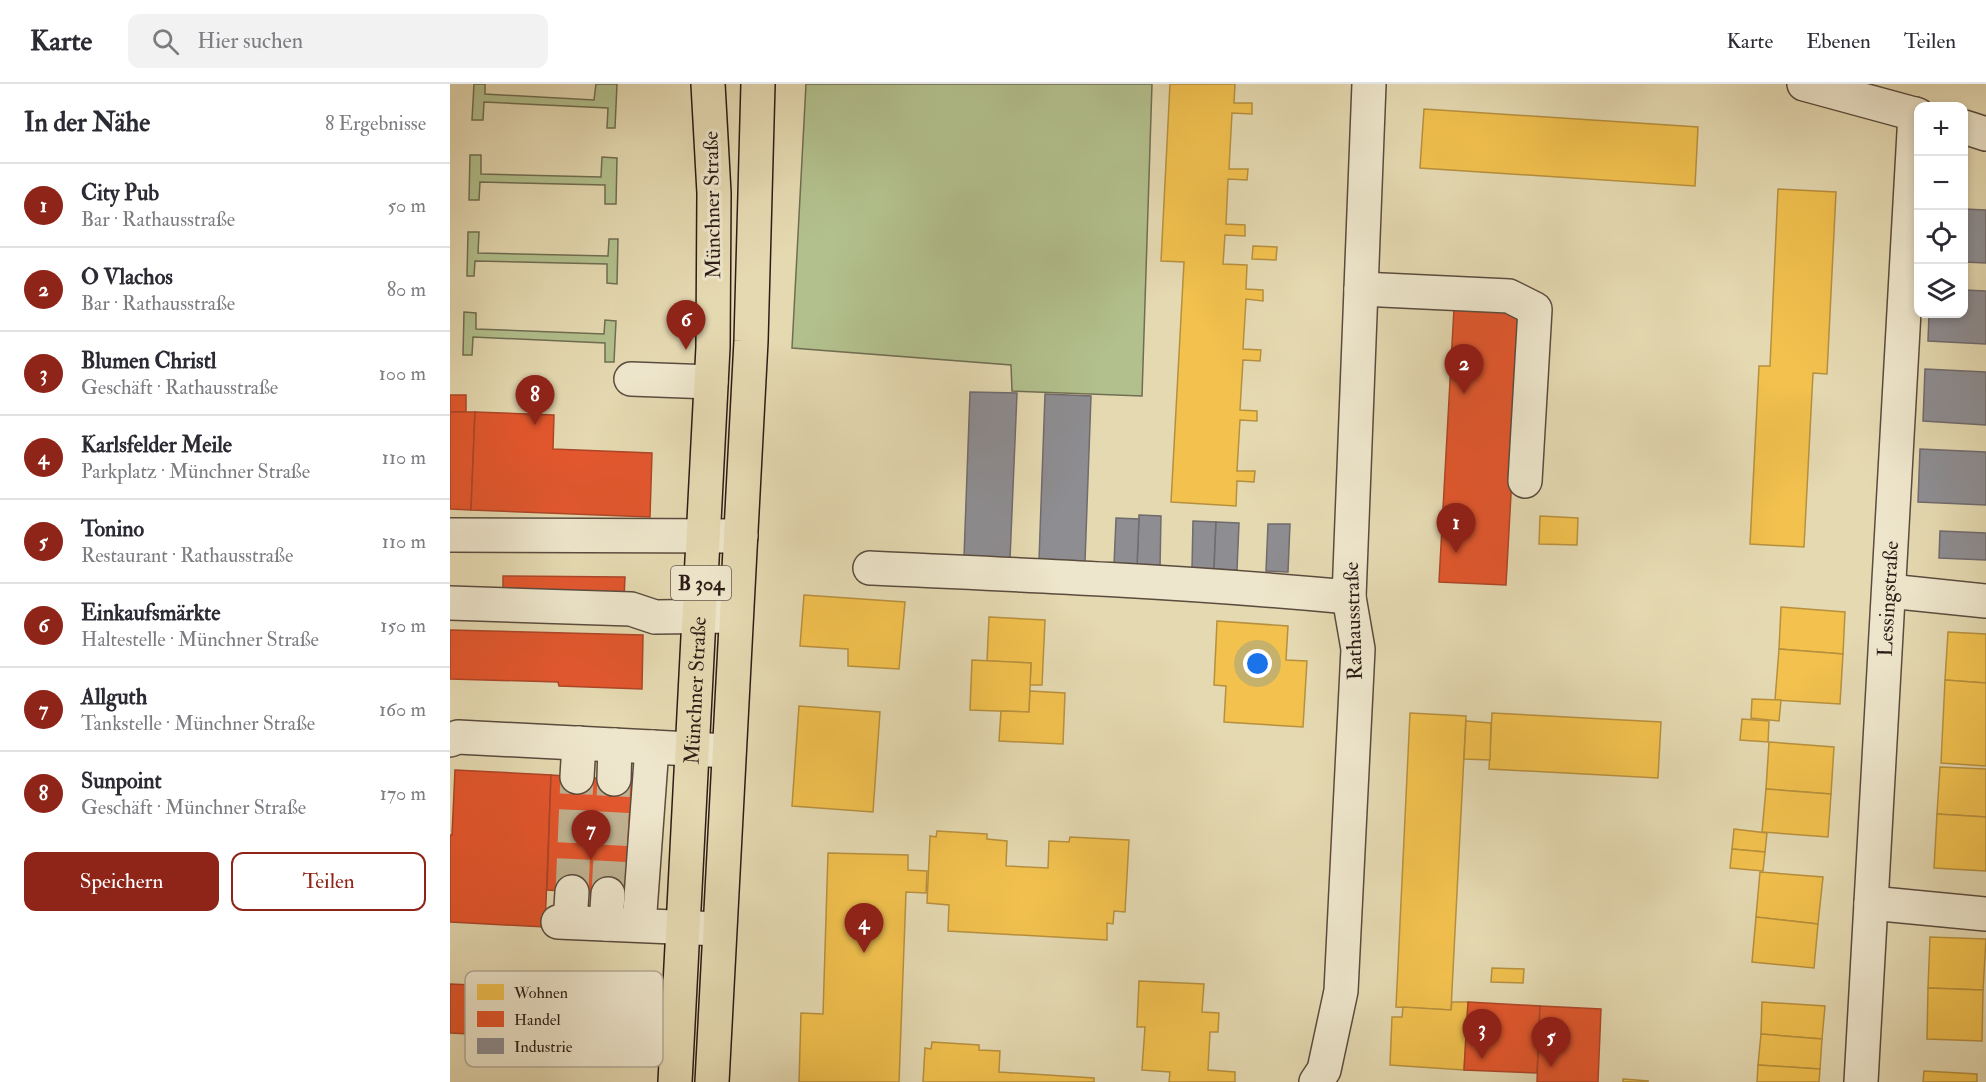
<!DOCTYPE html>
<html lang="de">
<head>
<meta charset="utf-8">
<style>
	:root { --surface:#fff; --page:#f2f2f3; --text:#2b2b33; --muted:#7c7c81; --line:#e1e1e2; --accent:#8f2418 }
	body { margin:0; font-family:"IM FELL Double Pica",serif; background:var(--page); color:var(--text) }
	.controls { position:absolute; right:18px; top:18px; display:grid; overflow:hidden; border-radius:12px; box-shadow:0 3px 9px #0003 }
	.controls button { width:54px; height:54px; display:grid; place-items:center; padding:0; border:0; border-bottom:2px solid var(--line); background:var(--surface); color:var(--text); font:30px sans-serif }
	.you { position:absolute; left:808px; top:580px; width:21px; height:21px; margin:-15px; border:4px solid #fff; border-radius:50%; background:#1a73e8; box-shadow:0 0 0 9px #1a73e833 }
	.badge { display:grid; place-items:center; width:39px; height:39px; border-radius:50%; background:var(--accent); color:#fff; font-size:20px; font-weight:700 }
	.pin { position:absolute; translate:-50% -50px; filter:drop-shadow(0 2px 3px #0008) }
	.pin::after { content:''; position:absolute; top:32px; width:21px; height:18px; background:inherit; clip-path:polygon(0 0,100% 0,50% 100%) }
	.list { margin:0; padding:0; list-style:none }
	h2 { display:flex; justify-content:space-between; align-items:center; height:78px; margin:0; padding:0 24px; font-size:26px }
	h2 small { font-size:20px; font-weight:400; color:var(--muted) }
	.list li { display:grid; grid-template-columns:39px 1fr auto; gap:18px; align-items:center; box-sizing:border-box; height:84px; padding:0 24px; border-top:2px solid var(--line) }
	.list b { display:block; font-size:22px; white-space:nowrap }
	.list p { margin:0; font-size:20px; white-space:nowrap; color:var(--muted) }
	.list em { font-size:20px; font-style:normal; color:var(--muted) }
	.actions { display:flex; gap:12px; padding:18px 24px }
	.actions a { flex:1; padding:14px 0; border:2px solid var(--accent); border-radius:12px; text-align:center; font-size:21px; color:var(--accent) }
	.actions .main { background:var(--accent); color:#fff }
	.icon { flex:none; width:33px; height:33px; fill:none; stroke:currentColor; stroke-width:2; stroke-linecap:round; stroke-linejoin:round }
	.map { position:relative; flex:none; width:1536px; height:998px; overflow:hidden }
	header { display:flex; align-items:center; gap:36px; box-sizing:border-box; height:84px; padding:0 30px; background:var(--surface); border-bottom:2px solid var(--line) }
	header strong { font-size:28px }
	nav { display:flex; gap:33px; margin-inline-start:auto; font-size:21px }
	.search { width:420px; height:54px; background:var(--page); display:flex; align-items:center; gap:15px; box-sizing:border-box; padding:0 21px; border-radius:12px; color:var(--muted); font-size:22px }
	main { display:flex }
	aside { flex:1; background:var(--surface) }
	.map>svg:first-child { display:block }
	.green { fill:#b2c08d; stroke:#706e52; stroke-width:1.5 }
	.homes { fill:#f2c14e; stroke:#b7903e; stroke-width:1.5 }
	.shops { fill:#e4572e; stroke:#ad4627; stroke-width:1.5 }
	.industry { fill:#8d8d92; stroke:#706b6d; stroke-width:1.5 }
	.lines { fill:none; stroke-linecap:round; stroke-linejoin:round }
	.minor-tunnel { stroke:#c0b392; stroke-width:33; stroke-dasharray:33 16; stroke-linecap:butt }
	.minor-casing { stroke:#5b4c3e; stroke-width:36 }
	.major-casing { stroke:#2d1d17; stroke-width:36 }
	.minor { stroke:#eee6cc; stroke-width:33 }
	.major { stroke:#e5d9b1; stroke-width:33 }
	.labels { text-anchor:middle; stroke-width:6; stroke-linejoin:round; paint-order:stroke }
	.shield { fill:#eee6cc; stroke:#67594d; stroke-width:1.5 }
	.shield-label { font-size:20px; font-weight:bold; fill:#2d1d17 }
	.street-label { font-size:21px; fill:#2d1d17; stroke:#eee6cc }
	.key { fill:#eee6cc; stroke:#b4aa96; stroke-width:1.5 }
	.key-label { font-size:16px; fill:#2d1d17 }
</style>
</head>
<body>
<header>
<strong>Karte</strong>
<div class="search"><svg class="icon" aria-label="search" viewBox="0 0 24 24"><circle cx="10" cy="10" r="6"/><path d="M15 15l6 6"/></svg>Hier suchen</div>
<nav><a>Karte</a><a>Ebenen</a><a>Teilen</a></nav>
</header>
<main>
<aside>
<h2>In der Nähe<small>8 Ergebnisse</small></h2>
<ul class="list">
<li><span class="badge">1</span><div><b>City Pub</b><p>Bar · Rathausstraße</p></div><em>50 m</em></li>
<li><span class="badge">2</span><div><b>O Vlachos</b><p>Bar · Rathausstraße</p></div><em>80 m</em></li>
<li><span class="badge">3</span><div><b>Blumen Christl</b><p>Geschäft · Rathausstraße</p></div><em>100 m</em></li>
<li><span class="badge">4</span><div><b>Karlsfelder Meile</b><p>Parkplatz · Münchner Straße</p></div><em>110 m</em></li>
<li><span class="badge">5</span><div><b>Tonino</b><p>Restaurant · Rathausstraße</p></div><em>110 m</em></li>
<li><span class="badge">6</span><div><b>Einkaufsmärkte</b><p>Haltestelle · Münchner Straße</p></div><em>150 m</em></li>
<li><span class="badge">7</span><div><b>Allguth</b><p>Tankstelle · Münchner Straße</p></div><em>160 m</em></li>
<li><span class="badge">8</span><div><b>Sunpoint</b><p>Geschäft · Münchner Straße</p></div><em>170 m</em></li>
</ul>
<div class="actions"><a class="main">Speichern</a><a>Teilen</a></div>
</aside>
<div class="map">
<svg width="1536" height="998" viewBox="0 0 1536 998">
	<rect width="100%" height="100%" fill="#e5d9b1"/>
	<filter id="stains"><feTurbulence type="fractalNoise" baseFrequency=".00333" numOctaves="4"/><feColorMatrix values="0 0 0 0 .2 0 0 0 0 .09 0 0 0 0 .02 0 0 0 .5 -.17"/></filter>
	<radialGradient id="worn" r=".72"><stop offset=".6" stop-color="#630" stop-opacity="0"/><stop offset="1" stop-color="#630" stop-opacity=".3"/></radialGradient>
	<!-- green -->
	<g class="green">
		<path d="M24,0h11v10l109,6 2,-16h21l-2,44h-8l1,-20 -124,-6 -1,18h-11z"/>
		<path d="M356,0h346l-10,312 -130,-5 -1,-26 -219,-17z"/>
		<path d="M20,71h11v19l120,3 1,-20 15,1 -1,46h-11v-19l-125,-3 -1,18h-10z"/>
		<path d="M18,148h11l-1,21 130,3 1,-17h9l-1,45 -10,-1v-19l-132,-3 -1,15h-7z"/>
		<path d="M14,228l12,1v16l128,5 1,-14 11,1 -2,41h-9v-19l-132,-6 -1,18h-9z"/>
	</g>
	<!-- homes -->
	<g class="homes">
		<path d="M720,0h65l-1,19h18v11l-20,-1 -3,56h19l-1,11 -19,-1 -2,45 19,1v11l-20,-1 -2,29 24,1 -1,24 17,1v11l-17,-2 -3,50 18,1 -1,11 -17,-1 -3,50 17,1v10l-17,-1 -3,51h18l-1,11 -17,-1 -1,25 -65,-4 13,-240 -23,-1z"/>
		<path d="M974,25l274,18 -3,59 -275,-18z"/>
		<path d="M1328,105l58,3 -9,182 -14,-1 -9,174 -54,-3 9,-178h11z"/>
		<path d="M803,162l24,1 -1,13 -24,-1z"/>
		<path d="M1090,432l38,2 -1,27 -38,-1z"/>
		<path d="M354,511l101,7 -6,67 -51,-3v-17l-48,-3z"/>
		<path d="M1331,523l64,5 -2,42 -64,-5z"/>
		<path d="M539,533l56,3 -3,65h-12l1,-22 -44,-2z"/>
		<path d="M767,537l71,5 -2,34 21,1 -4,66 -79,-5 2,-36 -12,-1z"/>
		<path d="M1498,548l38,2v49l-41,-3z"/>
		<path d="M1329,565l64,5 -3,50 -65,-4z"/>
		<path d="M522,576l59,3 -2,49 -59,-2z"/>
		<path d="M1495,596l41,3v83l-45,-3z"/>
		<path d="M580,607l35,2 -2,51 -64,-3 2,-30 28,1z"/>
		<path d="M1302,615l29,1 -2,21 -28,-3z"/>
		<path d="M349,622l81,6 -7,100 -81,-6z"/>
		<path d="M960,629l56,3 -15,294 -55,-3z"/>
		<path d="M1042,629l169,9 -3,56 -169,-9z"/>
		<path d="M1292,635l27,2 -1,21 -28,-2z"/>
		<path d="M1016,637l25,2 -1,37 -26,-1z"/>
		<path d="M1319,658l65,5 -3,47 -65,-5z"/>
		<path d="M1490,683l46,2v48l-49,-3z"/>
		<path d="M1316,705l65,5 -3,43 -66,-5z"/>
		<path d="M1487,730l49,3v54l-52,-3z"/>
		<path d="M1284,745l33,4 -2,19 -33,-3z"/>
		<path d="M487,747l50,3v5l20,2 -1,25 42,2 1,-27 20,1 1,-5 59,3 -4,72 -11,-1 -1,13 -6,-1v17l-159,-9 1,-26 -22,-2 3,-67 6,1z"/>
		<path d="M1282,765l33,3 -2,19 -33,-3z"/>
		<path d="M378,769l80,2v15l19,1 -1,22 -20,-1 -7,190h-100l2,-69 22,1z"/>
		<path d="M1310,788l63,5 -5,47 -62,-7z"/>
		<path d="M1306,833l62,7 -4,44 -62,-6z"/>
		<path d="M1480,853l56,2 -3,51 -55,-2z"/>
		<path d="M1042,884l32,1 -1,14 -32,-1z"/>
		<path d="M689,897l65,3 -2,28 17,1 -1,19h-8l-2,38 27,2v10h-66l1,-10 -28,-2 3,-43h-8z"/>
		<path d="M1478,904l55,2 -1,51 -55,-2z"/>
		<path d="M1002,918h16l-4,68 -74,-5 2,-48h10l1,-10 48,3z"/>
		<path d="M1312,918l63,4 -3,33 -61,-5z"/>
		<path d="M1311,950l61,5 -2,30 -62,-4z"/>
		<path d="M482,958l47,3v5l21,1 -1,21 95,6v4h-171l2,-34 6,1z"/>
		<path d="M1308,981l62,4 -1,13h-62z"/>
		<path d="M1474,987l53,3v8h-54z"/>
		<path d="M1173,995l25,2v1h-25z"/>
	</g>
	<!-- shops -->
	<g class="shops">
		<path d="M1004,224l67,4 -15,273 -67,-3z"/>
		<rect x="0" y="311" width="16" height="17"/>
		<path d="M0,328h25l-4,98 -21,-1z"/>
		<path d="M25,328l79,3 -1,34 99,4 -2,64 -179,-7z"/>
		<path d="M53,492l122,1 -1,21 -121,-2z"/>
		<path d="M0,546l193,5 -1,54 -83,-3 -1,-4 -108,-3z"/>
		<path d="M5,686l96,5 -6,152 -95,-5v-87h2z"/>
		<path d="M101,691l88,6 -8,114 -84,-5z"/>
		<path d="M0,900l159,7 -3,50 -156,-8z"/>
		<path d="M1018,918l72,4 -3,67 -73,-3z"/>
		<path d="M1090,922l61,3 -3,73h-61z"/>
	</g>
	<!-- industry -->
	<g class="industry">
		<path d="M1514,125l22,1v53l-22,-1z"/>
		<path d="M1514,206l22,1v53l-58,-3 1,-27h35z"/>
		<path d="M1475,285l61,3v53l-63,-4z"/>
		<path d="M520,308l47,1 -7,166 -46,-2z"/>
		<path d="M595,310l46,2 -6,166 -46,-2z"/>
		<path d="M1470,365l66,3v53l-68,-3z"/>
		<path d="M689,431l22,1 -1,51 -23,-1z"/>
		<path d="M666,434l23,1 -2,47 -23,-1z"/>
		<path d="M743,437l23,1 -2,47 -22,-1z"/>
		<path d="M766,438l23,1 -2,47 -23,-1z"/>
		<path d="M818,440h22l-2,48 -22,-1z"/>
		<path d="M1490,447l46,2v27l-47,-2z"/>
	</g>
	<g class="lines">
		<!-- minor-tunnel -->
		<g class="minor-tunnel">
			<path d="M122,808l5,-115"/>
			<path d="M158,810l6,-115"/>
		</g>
		<!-- minor casing -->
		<g class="minor-casing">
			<g id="minor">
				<path d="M1354,0l114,31"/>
				<path d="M1514,43l22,7"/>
				<path d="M911,205l148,7 26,13 -10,172"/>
				<path d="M181,295l80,3"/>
				<path d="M0,451l291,1"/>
				<path d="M420,484c159,7 319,14 479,29"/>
				<path d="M1439,507l97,10"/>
				<path d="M0,519l181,6 24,8 81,-1"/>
				<path d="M0,656l8,-3 271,14"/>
				<path d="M127,693l2,-34"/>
				<path d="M164,695l1,-34"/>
				<path d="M1421,819l115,11"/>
				<path d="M108,838l161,7"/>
				<path d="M120,838l2,-30"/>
				<path d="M156,840l2,-30"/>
				<path d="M189,841l13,-178"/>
				<path d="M866,998l8,-12 17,-79 17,-342 -9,-52 20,-513"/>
				<path id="s1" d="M1411,998l54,-968"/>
			</g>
		</g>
		<!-- major casing -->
		<g class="major-casing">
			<g id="major">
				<path id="s2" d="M225,998l38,-735 1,-154 -6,-109"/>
				<path d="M262,998l39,-741 7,-257"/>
			</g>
		</g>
		<!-- minor -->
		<use href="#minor" class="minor"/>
		<!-- major -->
		<use href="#major" class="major"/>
	</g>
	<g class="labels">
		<!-- shield labels -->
		<rect class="shield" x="221" y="482" width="60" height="34" rx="4.5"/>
		<g class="shield-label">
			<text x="251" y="506">B 304</text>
		</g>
		<!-- street labels -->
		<g class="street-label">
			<text transform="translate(262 121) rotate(-91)" y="7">Münchner Straße</text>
			<text dy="7" stroke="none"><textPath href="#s1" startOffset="484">Lessingstraße</textPath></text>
			<text transform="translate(903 537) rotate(-92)" y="7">Rathausstraße</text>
			<text dy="7" stroke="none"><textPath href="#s2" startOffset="392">Münchner Straße</textPath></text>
		</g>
	</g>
	<!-- legend -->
	<rect x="15" y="887" width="198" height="96" rx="9" class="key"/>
	<rect x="27" y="900" width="27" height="16" fill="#f2c14e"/>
	<rect x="27" y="927" width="27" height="16" fill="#e4572e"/>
	<rect x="27" y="954" width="27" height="16" fill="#8d8d92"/>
	<g class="key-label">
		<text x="64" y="914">Wohnen</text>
		<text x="64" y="941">Handel</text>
		<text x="64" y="968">Industrie</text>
	</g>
	<rect width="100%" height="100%" filter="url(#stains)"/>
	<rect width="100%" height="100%" fill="url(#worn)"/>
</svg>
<div class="controls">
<button>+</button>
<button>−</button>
<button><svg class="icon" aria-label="locate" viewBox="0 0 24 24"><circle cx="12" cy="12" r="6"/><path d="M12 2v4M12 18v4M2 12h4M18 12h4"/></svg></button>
<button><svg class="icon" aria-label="layers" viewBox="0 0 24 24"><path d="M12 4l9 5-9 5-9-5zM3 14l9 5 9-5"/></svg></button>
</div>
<div class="you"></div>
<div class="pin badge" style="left:1006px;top:469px">1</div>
<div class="pin badge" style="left:1014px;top:310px">2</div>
<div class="pin badge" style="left:1032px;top:975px">3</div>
<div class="pin badge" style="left:414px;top:869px">4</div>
<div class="pin badge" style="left:1101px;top:983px">5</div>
<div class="pin badge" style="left:236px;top:266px">6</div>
<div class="pin badge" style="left:141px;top:776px">7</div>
<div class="pin badge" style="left:85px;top:341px">8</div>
</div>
</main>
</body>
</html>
